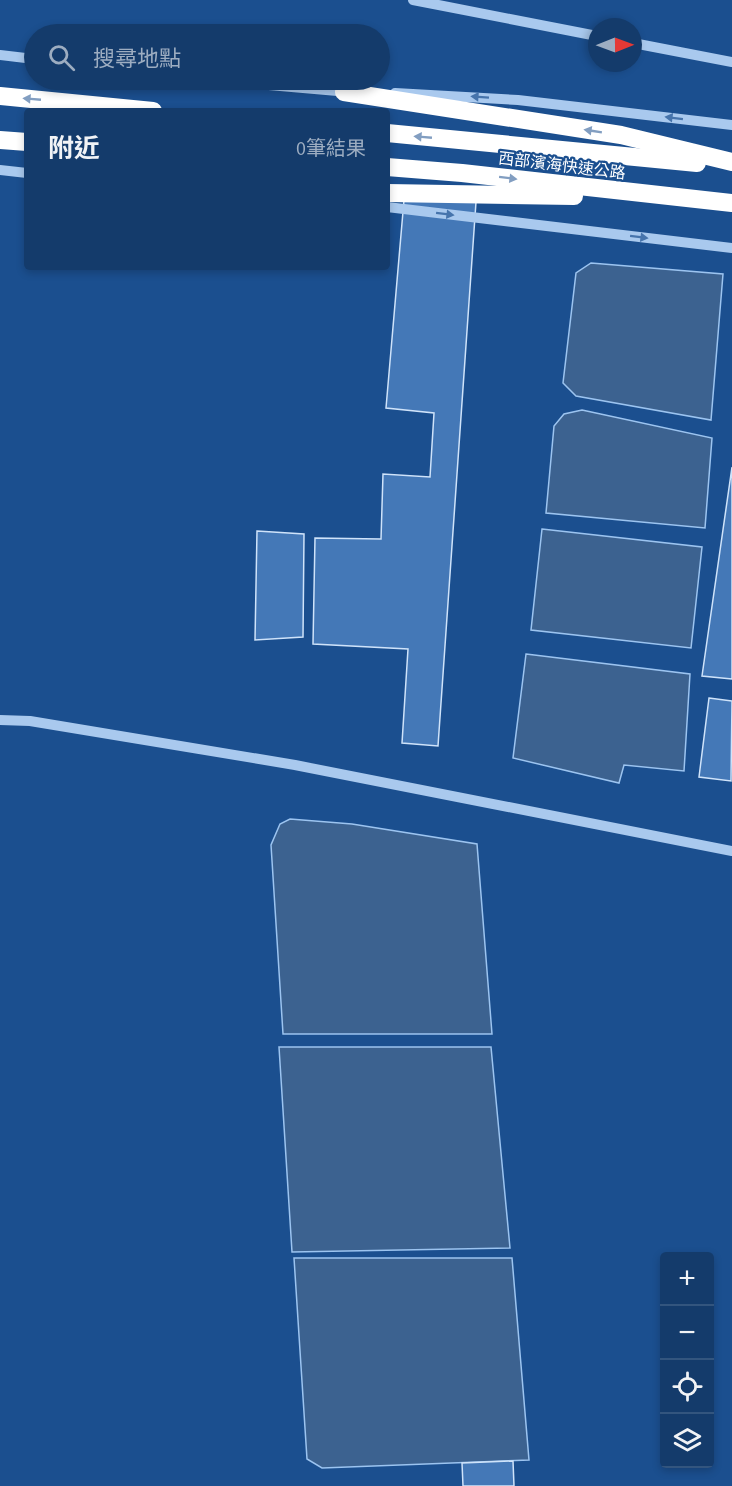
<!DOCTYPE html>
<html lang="zh-TW">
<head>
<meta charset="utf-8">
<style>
	:root { --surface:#143b6b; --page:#214673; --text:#f1f3f6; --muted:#9dadc1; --line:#33557e }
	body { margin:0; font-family:"Source Sans 3","Noto Sans TC",sans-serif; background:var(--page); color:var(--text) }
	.controls { position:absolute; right:18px; bottom:18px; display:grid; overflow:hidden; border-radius:6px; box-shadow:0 3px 9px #0003 }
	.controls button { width:54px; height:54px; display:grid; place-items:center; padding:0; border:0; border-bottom:2px solid var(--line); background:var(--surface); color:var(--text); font:30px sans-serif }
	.compass { position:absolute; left:588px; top:18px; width:54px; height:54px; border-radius:50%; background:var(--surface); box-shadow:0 3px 9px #0003; rotate:89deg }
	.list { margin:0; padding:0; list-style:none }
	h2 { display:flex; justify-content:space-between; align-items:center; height:78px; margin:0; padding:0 24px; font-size:26px }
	h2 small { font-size:20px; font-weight:400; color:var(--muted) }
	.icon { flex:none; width:33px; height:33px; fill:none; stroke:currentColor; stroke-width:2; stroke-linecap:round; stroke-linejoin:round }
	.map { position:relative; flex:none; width:732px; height:1486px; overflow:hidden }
	.search { position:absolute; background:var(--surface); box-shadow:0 3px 9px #0003; left:24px; top:24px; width:366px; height:66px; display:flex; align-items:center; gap:15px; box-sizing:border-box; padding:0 21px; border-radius:33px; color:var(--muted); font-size:22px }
	.panel { position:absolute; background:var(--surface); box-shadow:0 3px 9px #0003; left:24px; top:108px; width:366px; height:162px; border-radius:6px }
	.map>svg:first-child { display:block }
	.water { fill:#3c6290; stroke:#9cc4f0; stroke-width:1.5 }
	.building { fill:#4478b7; stroke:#cfe3fa; stroke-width:1.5 }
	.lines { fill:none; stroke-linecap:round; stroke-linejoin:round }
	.minor { stroke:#a9c9ee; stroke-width:10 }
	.highway { stroke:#fff; stroke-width:18 }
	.oneway { fill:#4674ac }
	.oneway2 { fill:#829ec1 }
	.labels { text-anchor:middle; stroke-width:4.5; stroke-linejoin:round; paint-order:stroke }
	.street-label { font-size:16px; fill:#fff; stroke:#1b4f8f }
</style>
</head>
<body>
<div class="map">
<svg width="732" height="1486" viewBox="0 0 732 1486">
	<rect width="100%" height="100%" fill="#1b4f8f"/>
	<!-- water -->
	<g class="water">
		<path d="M591,263l132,11 -12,146 -135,-24 -13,-13 13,-110z"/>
		<path d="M582,410l130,28 -7,90 -159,-15 8,-87 10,-12z"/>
		<path d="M542,529l160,18 -11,101 -160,-18z"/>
		<path d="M526,654l164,20 -6,97 -60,-6 -5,18 -106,-25z"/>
		<path d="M290,819l62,5 125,20 15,190h-209l-12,-189 9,-21z"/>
		<path d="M279,1047h212l19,201 -218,4z"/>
		<path d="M294,1258h218l17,202 -207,8 -15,-9z"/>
	</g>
	<!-- building -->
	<g class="building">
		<path d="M404,200l72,2 -38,544 -36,-3 6,-94 -95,-5 2,-106 66,1 2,-65 47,3 4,-64 -48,-5z"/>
		<path d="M732,467v212l-30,-3z"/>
		<path d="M257,531l47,3 -1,103 -48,3z"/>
		<path d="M709,698l23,3 -1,80 -32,-4z"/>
		<path d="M513,1461l1,25h-51l-1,-23z"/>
	</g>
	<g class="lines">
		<!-- minor -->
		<g class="minor">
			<path d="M413,0l184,36"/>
			<path d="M633,43l99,19"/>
			<path d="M0,55l34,4"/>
			<path d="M213,80l136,12"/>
			<path d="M395,93l123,7 214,25"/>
			<path d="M0,170l27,3"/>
			<path d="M387,207l345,41"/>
			<path d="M0,720l30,1 265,44 437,86"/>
		</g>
		<!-- highway -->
		<g class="highway">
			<path d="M344,92l277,43 111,27"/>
			<path d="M0,96l153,15"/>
			<path d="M387,133l310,30"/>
			<path d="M0,140l27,2"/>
			<path d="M387,167l75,6 270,30"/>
			<path d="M387,193l187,3"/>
		</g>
	</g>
	<!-- one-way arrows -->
	<defs><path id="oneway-solid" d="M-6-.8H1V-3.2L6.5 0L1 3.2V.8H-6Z" transform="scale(1.5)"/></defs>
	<g class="oneway">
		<use href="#oneway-solid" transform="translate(480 97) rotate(-176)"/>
		<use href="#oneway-solid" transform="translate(674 118) rotate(-173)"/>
		<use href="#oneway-solid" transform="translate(445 214) rotate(7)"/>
		<use href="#oneway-solid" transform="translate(639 237) rotate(7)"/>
	</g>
	<g class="oneway2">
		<use href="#oneway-solid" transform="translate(32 99) rotate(-175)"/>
		<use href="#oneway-solid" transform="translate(593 131) rotate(-171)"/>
		<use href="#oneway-solid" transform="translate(423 137) rotate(-175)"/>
		<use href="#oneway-solid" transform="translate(508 178) rotate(7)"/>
	</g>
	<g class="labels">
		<!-- street labels -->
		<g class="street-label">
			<text transform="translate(562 165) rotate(7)" y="6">西部濱海快速公路</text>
		</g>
	</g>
</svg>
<div class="controls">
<button>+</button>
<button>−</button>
<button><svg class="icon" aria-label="locate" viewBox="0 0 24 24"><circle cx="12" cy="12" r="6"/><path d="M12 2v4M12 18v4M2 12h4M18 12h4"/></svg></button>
<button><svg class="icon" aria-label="layers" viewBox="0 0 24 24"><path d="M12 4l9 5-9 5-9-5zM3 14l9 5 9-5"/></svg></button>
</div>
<svg class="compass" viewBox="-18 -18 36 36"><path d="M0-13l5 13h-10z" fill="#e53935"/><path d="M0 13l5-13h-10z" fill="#9dadc1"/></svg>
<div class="search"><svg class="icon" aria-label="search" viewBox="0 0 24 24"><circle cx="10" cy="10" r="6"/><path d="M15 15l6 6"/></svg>搜尋地點</div>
<section class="panel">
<h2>附近<small>0筆結果</small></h2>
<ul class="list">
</ul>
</section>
</div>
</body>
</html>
